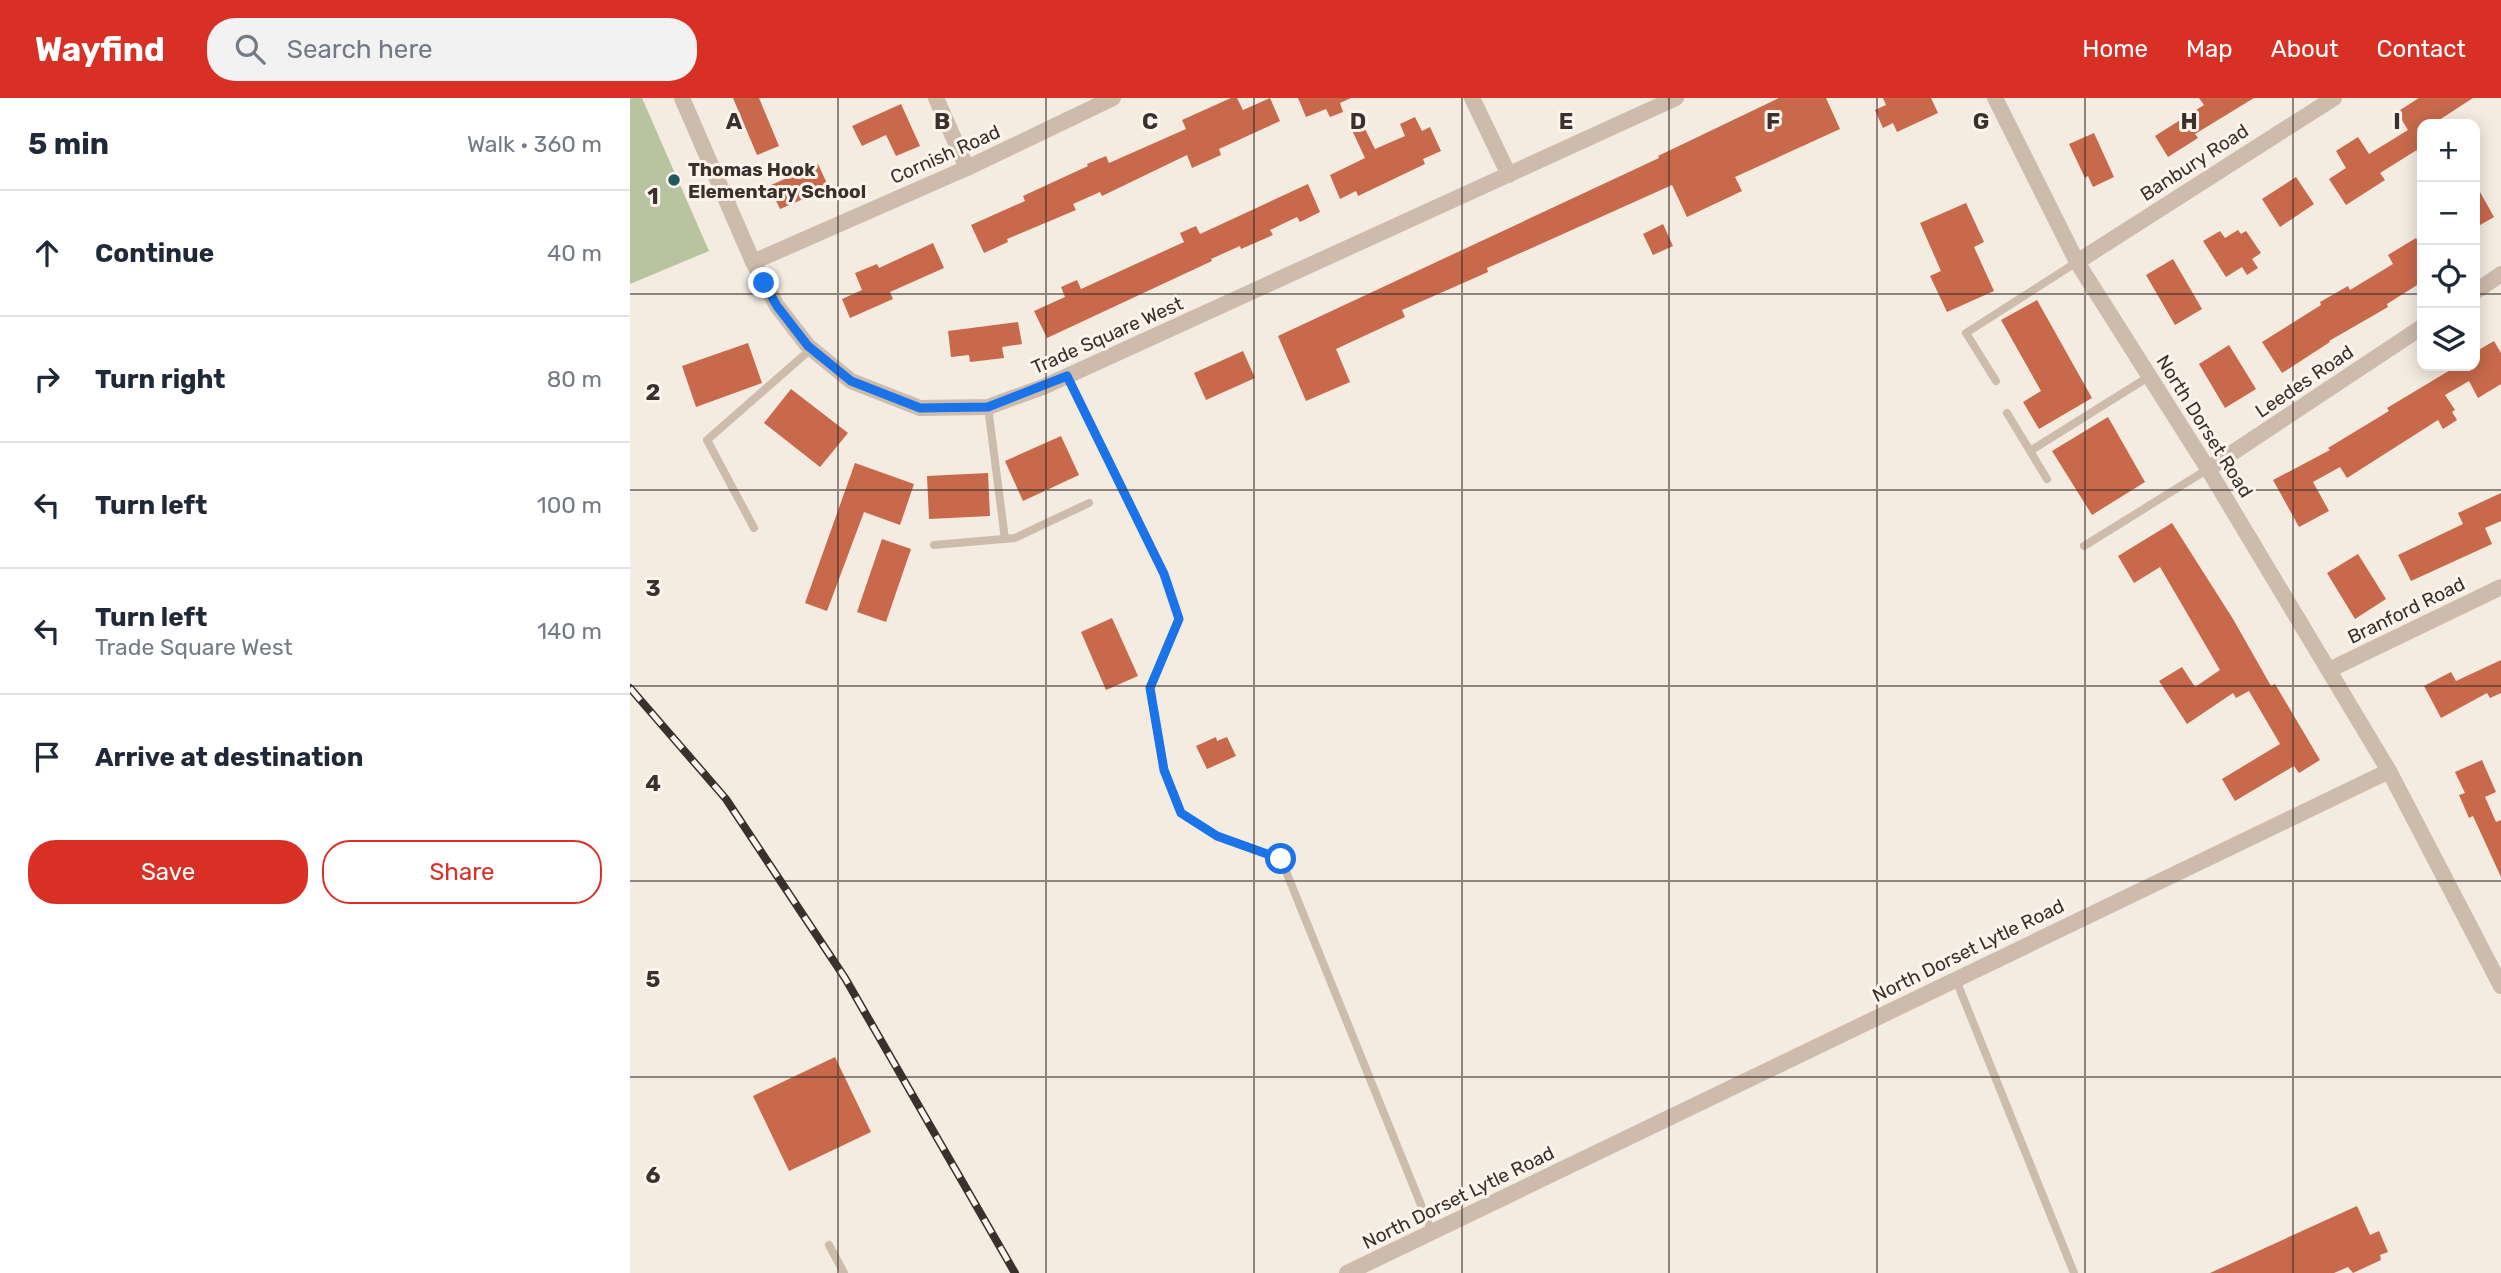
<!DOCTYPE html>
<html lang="en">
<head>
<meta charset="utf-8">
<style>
	:root { --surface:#fff; --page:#f2f2f3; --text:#1f2937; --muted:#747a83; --line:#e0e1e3; --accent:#d93025 }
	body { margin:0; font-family:Rubik,sans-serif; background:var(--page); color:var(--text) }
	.controls { position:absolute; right:21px; top:21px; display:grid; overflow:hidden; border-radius:14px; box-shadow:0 4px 18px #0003 }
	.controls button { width:63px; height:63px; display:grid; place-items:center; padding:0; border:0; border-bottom:2px solid var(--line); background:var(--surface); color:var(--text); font:35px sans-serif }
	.stop { position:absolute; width:21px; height:21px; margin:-16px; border:5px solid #1a73e8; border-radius:50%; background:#fff }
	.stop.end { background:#1a73e8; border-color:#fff; box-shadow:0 2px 7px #0008 }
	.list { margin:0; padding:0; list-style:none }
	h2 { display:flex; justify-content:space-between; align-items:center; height:91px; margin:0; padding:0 28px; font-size:30px }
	h2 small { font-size:23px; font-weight:400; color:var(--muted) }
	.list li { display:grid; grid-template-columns:46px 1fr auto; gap:21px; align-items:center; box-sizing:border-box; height:126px; padding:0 28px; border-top:2px solid var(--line) }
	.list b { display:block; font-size:26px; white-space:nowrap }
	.list p { margin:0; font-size:23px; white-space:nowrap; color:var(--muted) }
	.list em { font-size:23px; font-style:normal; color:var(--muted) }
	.actions { display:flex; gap:14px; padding:21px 28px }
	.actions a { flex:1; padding:16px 0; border:2px solid var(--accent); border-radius:28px; text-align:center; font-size:24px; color:var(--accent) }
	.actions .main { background:var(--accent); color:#fff }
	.icon { flex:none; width:38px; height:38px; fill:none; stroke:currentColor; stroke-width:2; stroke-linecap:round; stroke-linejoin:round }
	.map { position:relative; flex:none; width:1871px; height:1175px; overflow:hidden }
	header { display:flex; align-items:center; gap:42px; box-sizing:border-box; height:98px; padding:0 35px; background:var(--accent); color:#fff }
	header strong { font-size:33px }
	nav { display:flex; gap:38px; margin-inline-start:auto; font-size:24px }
	.search { width:490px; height:63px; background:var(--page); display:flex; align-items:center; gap:18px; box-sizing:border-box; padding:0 24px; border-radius:28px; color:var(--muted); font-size:26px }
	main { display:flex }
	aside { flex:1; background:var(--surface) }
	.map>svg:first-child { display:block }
	.green { fill:#b8c4a0 }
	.building { fill:#c8694b }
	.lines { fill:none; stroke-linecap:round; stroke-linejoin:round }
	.service { stroke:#cdbbac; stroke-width:8 }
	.minor { stroke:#cdbbac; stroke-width:16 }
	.rail-casing { stroke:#3b302b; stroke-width:8 }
	.rail { stroke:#fbf5ee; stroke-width:5; stroke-dasharray:16; stroke-linecap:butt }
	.route { stroke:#1a73e8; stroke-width:9 }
	.grid { fill:none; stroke:#3b302b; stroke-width:2; stroke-opacity:0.55 }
	.poi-dot { fill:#1f5a5e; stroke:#fbf5ee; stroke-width:2.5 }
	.labels { text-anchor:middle; stroke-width:6; stroke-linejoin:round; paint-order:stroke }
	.street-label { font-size:19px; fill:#3b302b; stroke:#fbf5ee }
	.poi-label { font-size:19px; font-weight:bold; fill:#3b302b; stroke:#fbf5ee; text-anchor:start }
	.grid-label { font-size:23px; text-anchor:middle; font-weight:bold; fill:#3b302b; stroke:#fbf5ee; stroke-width:6; stroke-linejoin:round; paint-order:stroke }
</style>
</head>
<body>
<header>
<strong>Wayfind</strong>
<div class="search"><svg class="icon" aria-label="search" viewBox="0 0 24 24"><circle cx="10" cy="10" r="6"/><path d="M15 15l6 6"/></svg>Search here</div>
<nav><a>Home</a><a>Map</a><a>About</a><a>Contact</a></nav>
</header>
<main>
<aside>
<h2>5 min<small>Walk · 360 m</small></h2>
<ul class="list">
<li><svg class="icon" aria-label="ahead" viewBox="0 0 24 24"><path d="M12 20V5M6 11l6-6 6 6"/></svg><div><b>Continue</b></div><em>40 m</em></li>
<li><svg class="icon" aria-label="right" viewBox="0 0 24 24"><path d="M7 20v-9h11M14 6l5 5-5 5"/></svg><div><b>Turn right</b></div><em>80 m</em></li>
<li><svg class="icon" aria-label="left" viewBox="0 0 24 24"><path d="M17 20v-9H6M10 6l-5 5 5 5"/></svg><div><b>Turn left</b></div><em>100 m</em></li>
<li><svg class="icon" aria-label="left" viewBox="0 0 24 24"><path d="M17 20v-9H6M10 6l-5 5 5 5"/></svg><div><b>Turn left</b><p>Trade Square West</p></div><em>140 m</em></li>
<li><svg class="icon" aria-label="arrive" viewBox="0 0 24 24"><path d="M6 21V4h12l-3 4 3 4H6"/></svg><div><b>Arrive at destination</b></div></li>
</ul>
<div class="actions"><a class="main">Save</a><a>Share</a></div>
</aside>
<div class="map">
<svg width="1871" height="1175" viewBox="0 0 1871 1175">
	<rect width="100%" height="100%" fill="#f4ebe1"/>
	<!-- green -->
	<path class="green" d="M0,0h12l67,153 -79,33z"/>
	<!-- building -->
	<g class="building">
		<path d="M103,0h26l20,48 -22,9z"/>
		<path d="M601,0h6l6,12 27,-12 10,23 -61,28 2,6 -29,13 -5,-13 -85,41 -2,-4 -27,12 3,6 -69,29 1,3 -24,11 -13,-28 54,-24 -2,-5 65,-30 -1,-2 19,-8 3,7 77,-34 -4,-9z"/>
		<path d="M668,0h53l-11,5 3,9 -13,5 -4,-8 -20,8z"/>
		<path d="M1149,0h47l14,31 -105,48 7,14 -55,26 -15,-32 -185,83 1,4 -86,38 3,7 -69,32 14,33 -44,19 -28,-65 381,-178 -1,-2z"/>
		<path d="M1253,0h48l7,15 -41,19 -4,-9 -10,5 -8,-18 11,-5z"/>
		<path d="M1569,0h55l-59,36 3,4 -30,19 -13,-21 49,-31z"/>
		<path d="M1789,0h54l-40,26h-11v28l-2,-4 -40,25 5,7 -39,25 -17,-26 17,-11 -10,-17 22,-14 11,17 39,-24 -11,-18z"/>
		<path d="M271,6l19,42 -24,10 -10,-21 -24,11 -10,-20z"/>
		<path d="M785,19l7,14 8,-4 11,24 -18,8 2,5 -67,32 -2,-5 -16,8 -10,-24 35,-17 -14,-30 11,-5 13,26 30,-13 -5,-12z"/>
		<path d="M1464,35l20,44 -21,10 -5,-11 -3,2 -16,-34z"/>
		<path d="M188,66l11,24 -49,21 -11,-23z"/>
		<path d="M1666,79l18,27 -34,23 -18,-28z"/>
		<path d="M1845,85l19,34 -19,11z"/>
		<path d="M678,86l12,28 -20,10 -3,-5 -27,13 3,5 -32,14 -1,-3 -29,13 1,2 -165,77 -13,-27 31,-14 -4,-10 16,-7 4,9 103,-47 -4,-9 16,-7 4,8z"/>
		<path d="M1336,105l18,39 -10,5 20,44 -47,21 -17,-36 11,-5 -21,-48z"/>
		<path d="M1033,126l10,22 -20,9 -10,-21z"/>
		<path d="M1608,132l3,4 5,-3 15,22 -9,6 6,9 -11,7 -5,-8 -16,10 -23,-36 17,-10 5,7z"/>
		<path d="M1786,140l6,10v34l-35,22 1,3 -59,34 1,1 -48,31 -20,-31 59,-37 -1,-3 28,-16 2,4 43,-26 -5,-9z"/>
		<path d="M303,145l11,25 -54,24 3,7 -43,19 -8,-19 20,-9 -7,-17 22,-9 2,4z"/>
		<path d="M1543,161l29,50 -27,16 -29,-50z"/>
		<path d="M1407,202l55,98 -53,31 -16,-27 18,-11 -40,-71z"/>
		<path d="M388,224l4,22 -20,3 2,11 -34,4 -1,-7 -18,2 -3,-26z"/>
		<path d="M1864,243l7,12v31l-23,14 -9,-17 -24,14 10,15 -3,2 5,8 -14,9 -5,-9 -91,58 -7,-11 -27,15 16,29 -30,16 -26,-47 57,-30 -2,-2 61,-37 -2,-3 70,-42h18v-14z"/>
		<path d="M118,245l14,40 -66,24 -14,-41z"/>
		<path d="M1599,247l27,44 -31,19 -26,-44z"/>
		<path d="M613,253l12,27 -49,22 -12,-27z"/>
		<path d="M161,291l57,44 -28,34 -56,-44z"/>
		<path d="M1478,319l37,65 -53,33 -40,-64z"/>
		<path d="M431,338l18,39 -56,26 -18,-40z"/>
		<path d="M225,365l59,21 -14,41 -36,-13 -37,99 -22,-8z"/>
		<path d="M358,375l2,43 -61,3 -2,-43z"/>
		<path d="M1871,395v28l-16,7 7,16 -81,37 -13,-26 65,-31 -5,-11z"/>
		<path d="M1542,425l61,96 38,67 4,-2 45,76 -21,13 -5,-7 -59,35 -13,-22 58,-35 -31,-53 -13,7 -3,-5 -46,31 -28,-43 23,-14 13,20 25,-17 -60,-103 -26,16 -16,-27z"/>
		<path d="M252,441l29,10 -25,73 -29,-10z"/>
		<path d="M1728,456l28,45 -31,20 -28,-46z"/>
		<path d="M482,520l26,58 -32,14 -25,-58z"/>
		<path d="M1871,562v33l-11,5 -3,-5 -46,25 -17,-32 27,-14 5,9z"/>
		<path d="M586,639l1,4 10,-4 9,19 -29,13 -11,-23z"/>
		<path d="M1852,662l14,32 -11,5 11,25 5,-2v57l-28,-61 -4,2 -10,-23 6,-2 -10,-21z"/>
		<path d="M205,959l36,75 -82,39 -36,-75z"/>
		<path d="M1727,1108l13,29 9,-4 9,21 -8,3 1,5 -28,13 -5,-6 -14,6h-124z"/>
	</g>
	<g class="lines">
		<!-- service -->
		<g class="service">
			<path d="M437,278l97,198 15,45 -29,69 14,82 17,43 36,23 64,23 151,373"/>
			<path d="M1366,283l-30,-48 111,-71"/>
			<path d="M358,309l17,132"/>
			<path d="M1377,315l23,38"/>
			<path d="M1417,381l-17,-28 120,-75"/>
			<path d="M124,430l-47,-88 104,-91"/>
			<path d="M304,447l81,-7 74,-35"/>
			<path d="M1454,448l124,-77"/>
			<path d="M1326,882l118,293"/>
			<path d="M199,1147l15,28"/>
		</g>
		<!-- minor -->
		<g class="minor">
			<path d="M52,0l71,164 24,44 31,40 43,35 69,27 68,-1 55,-20 633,-289"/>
			<path d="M306,0l31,70"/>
			<path d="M842,0l37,77"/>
			<path d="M1365,0l82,164 131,207 181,302 112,215"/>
			<path d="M123,164l214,-94 146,-70"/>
			<path d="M1447,164l257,-164"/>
			<path d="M1845,194l26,-18"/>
			<path d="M1578,371l214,-142"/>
			<path d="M1699,572l172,-83"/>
			<path d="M717,1175l1042,-502"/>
		</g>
		<!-- rail casing -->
		<g class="rail-casing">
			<path id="rail" d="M0,590l96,111 119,179 170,295"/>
		</g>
		<!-- rail -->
		<use href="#rail" class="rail"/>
	</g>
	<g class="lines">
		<!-- route -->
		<path class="route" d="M134,185l13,23 31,40 43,35 69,27 68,-1 79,-31 97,198 15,45 -29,69 14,82 17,43 36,23 64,23"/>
	</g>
	<!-- grid -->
	<path class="grid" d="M208,0v1175M416,0v1175M624,0v1175M832,0v1175M1039,0v1175M1247,0v1175M1455,0v1175M1663,0v1175M0,196h1792M1845,196h26M0,392h1871M0,588h1871M0,783h1871M0,979h1871"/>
	<!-- markers -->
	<circle class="poi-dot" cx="44" cy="82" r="7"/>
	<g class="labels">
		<!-- street labels -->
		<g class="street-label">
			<text transform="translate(315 56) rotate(-24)" y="7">Cornish Road</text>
			<text transform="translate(1564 64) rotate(-33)" y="7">Banbury Road</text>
			<text transform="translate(477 237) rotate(-24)" y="7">Trade Square West</text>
			<text transform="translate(1674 283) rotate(-34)" y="7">Leedes Road</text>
			<text transform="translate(1575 328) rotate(58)" y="7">North Dorset Road</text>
			<text transform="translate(1776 512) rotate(-26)" y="7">Branford Road</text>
			<text transform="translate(1338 852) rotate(-26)" y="7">North Dorset Lytle Road</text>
			<text transform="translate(828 1099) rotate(-26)" y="7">North Dorset Lytle Road</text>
		</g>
		<!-- poi labels -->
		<g class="poi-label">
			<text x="58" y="78">Thomas Hook<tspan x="58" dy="22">Elementary School</tspan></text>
		</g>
	</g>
	<g class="grid-label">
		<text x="104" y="31">A</text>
		<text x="312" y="31">B</text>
		<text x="520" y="31">C</text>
		<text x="728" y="31">D</text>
		<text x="936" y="31">E</text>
		<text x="1143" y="31">F</text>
		<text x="1351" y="31">G</text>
		<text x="1559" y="31">H</text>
		<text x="1767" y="31">I</text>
		<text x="23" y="106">1</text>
		<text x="23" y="302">2</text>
		<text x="23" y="498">3</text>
		<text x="23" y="693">4</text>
		<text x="23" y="889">5</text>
		<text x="23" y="1085">6</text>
	</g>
</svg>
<div class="controls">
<button>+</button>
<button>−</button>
<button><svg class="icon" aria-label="locate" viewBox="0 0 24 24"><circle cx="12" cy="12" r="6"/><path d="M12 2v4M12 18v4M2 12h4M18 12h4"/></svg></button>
<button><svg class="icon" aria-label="layers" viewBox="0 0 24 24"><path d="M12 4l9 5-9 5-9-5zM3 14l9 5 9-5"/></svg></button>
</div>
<div class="stop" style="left:651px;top:761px"></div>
<div class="stop end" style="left:134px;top:185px"></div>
</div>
</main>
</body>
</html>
